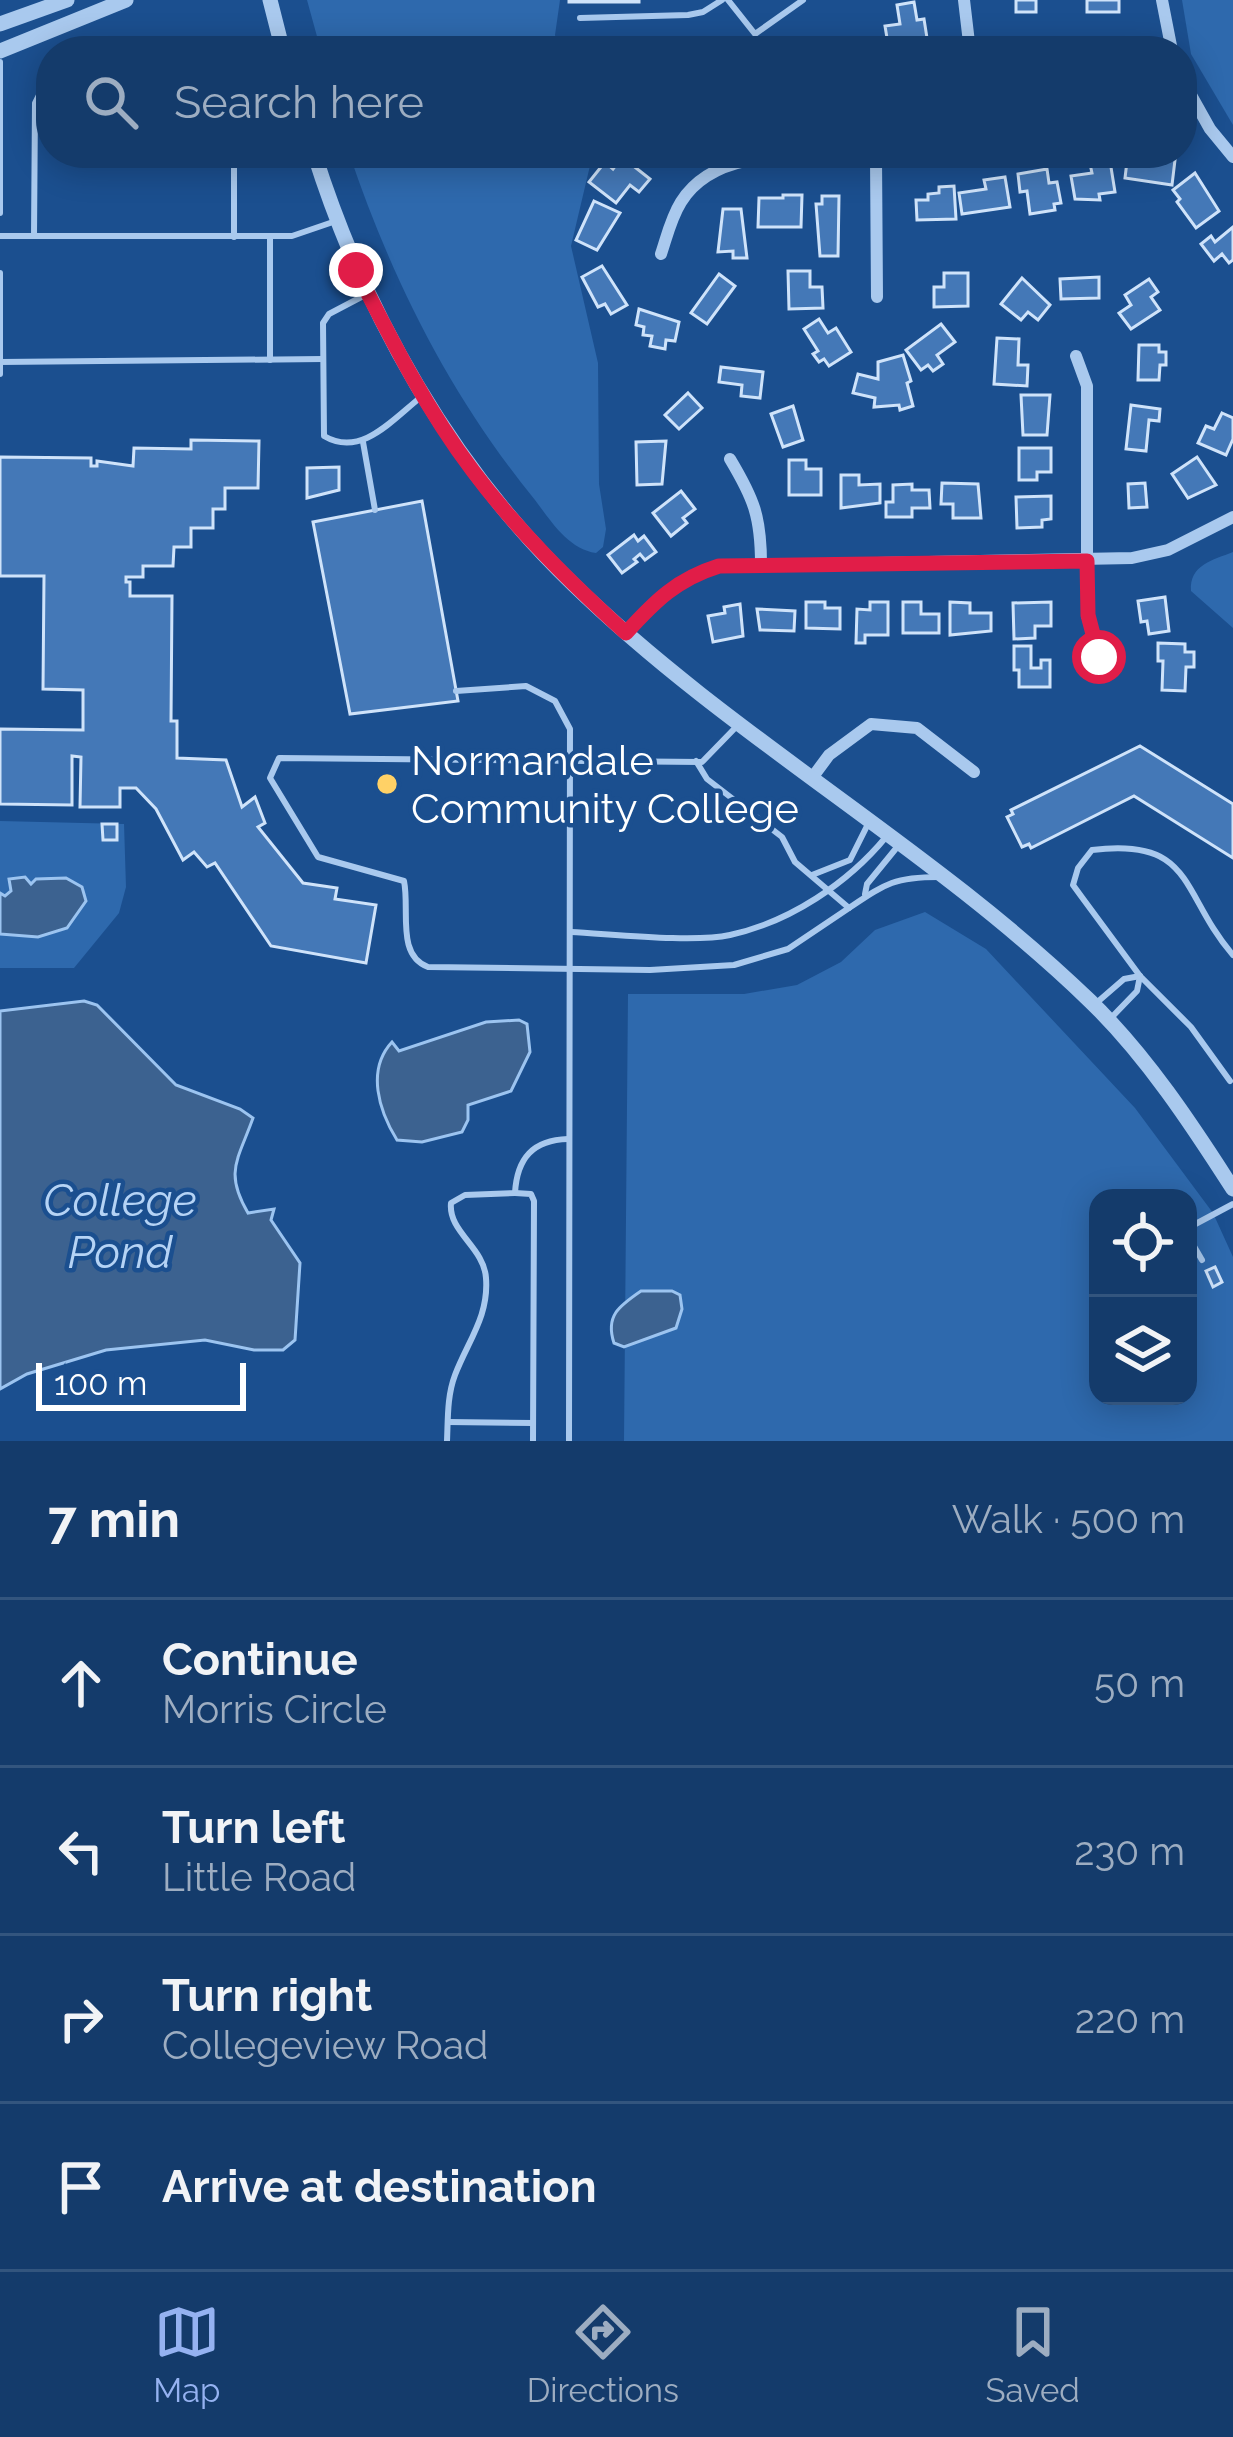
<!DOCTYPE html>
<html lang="en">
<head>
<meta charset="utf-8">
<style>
	:root { --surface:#143b6b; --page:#1d4271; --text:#f1f3f6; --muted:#9dadc1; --line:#33557e; --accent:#95b2f1 }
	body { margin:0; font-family:Raleway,sans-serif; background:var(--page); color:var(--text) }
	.controls { position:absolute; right:36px; bottom:36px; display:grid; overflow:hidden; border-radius:24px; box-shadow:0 6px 30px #0003 }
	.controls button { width:108px; height:108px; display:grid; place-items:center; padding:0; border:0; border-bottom:3px solid var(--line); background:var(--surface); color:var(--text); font:60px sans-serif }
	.scale { position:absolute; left:36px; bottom:30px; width:210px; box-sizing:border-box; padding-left:12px; border:6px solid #fff; border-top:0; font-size:33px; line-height:42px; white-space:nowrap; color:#fff; -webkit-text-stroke:9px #1b4f8f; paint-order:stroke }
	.stop { position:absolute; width:36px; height:36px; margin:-27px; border:9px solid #e11d48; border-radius:50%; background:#fff }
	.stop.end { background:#e11d48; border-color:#fff; box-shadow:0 3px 12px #0008 }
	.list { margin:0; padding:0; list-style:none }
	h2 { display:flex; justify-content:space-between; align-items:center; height:156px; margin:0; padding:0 48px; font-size:51px }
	h2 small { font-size:39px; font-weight:400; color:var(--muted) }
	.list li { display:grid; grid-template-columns:78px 1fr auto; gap:36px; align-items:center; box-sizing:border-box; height:168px; padding:0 48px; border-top:3px solid var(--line) }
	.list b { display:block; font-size:45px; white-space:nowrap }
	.list p { margin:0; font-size:39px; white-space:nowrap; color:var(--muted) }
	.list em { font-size:39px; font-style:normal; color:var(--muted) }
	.icon { flex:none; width:66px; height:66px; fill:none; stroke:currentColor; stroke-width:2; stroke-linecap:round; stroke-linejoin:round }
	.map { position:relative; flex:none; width:1233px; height:1441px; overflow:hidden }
	.search { position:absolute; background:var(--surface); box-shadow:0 6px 30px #0003; left:36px; right:36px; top:36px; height:132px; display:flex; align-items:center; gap:30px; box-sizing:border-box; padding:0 42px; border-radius:48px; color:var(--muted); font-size:45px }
	.sheet { height:828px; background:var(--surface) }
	nav { display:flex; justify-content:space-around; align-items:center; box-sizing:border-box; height:168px; border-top:3px solid var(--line); background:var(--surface); font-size:33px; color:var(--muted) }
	nav a { display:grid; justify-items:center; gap:6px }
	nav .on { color:var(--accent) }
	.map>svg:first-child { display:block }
	.green { fill:#2e69ad; fill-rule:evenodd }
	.water { fill:#3c6290; stroke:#9cc4f0; stroke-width:3 }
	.building { fill:#4478b7; stroke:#cfe3fa; stroke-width:3 }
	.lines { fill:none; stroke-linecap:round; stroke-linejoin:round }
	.service { stroke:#a9c9ee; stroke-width:6 }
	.minor { stroke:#a9c9ee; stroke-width:12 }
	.tertiary { stroke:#a9c9ee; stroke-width:15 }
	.route { stroke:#e11d48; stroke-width:15 }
	.poi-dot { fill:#ffd166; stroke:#1b4f8f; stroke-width:4.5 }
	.labels { text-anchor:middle; stroke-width:9; stroke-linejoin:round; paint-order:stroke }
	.poi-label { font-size:42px; fill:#fff; stroke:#1b4f8f; text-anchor:start }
	.water-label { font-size:45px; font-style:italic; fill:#b5d3f5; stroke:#1b4f8f }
</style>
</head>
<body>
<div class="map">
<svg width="1233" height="1441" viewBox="0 0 1233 1441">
	<rect width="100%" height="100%" fill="#1b4f8f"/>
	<!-- green -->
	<g class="green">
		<path d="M307,0h253l-5,35 5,16h-239z"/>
		<path d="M1182,0h51v125l-42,-71z"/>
		<path d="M349,153h244l-22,93 27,117 1,121 7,45 -3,18 -7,6c-28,-4 -45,-32 -61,-53 -85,-104 -143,-220 -186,-347z"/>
		<path d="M1233,552v76l-42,-37c-2,-26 22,-31 42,-39z"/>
		<path d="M0,821l124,3 2,63 -7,26 -45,55h-74z"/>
		<path d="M925,912l61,37 149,159 78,105 20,44v184h-609l4,-447h116l53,-9 44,-23 34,-32zM1098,1198h90v198h-90z"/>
	</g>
	<!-- water -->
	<g class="water">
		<path d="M25,877l6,7 5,-5 30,-1 16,9 4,14 -19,27 -29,9 -38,-3v-41l5,3 6,-5 -2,-12z"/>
		<path d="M84,1001l13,4 79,80 64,24 13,9c-15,42 -29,54 -5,95l26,-4 -3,11 29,43 -5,77 -12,10h-29l-49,-10 -99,10 -79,24 -27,15v-378z"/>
		<path d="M519,1020l8,4 3,28 -19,39 -43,14v15l-6,12 -40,10 -25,-2c-18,-29 -31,-70 -5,-98l7,9 87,-29z"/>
		<path d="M641,1291h31l8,4 2,14 -6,19 -52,19 -10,-4c-9,-27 5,-37 27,-52z"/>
	</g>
	<!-- building -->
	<g class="building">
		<rect x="569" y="0" width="70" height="2"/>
		<rect x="1016" y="0" width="20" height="12"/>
		<rect x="1087" y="0" width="32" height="12"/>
		<path d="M914,2l3,18 7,-1 3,19 -39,6 -3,-18 15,-2 -3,-19z"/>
		<path d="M1117,42l1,9h-18l-1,-7z"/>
		<path d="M1128,153l47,7 -3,25 -47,-7z"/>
		<path d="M622,157l28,22 -11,13 -9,-7 -14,18 -27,-21 16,-20 8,7z"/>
		<path d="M1110,161l5,31 -16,2 1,6 -25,-1 -4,-23 21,-3 -2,-9z"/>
		<path d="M1047,169l2,14 8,-1 4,21 -7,1 1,6 -25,4 -3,-23 -7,1 -2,-18z"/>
		<path d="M1195,173l24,38 -23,17 -19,-26 3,-3 -7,-9z"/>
		<path d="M1005,177l5,30 -48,7 -3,-21 27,-4 -2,-9z"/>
		<path d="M954,186l2,33 -39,1 -1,-20h12v-6l11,-1v-6z"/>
		<path d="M783,195h19l-1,32h-43l1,-29h24z"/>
		<path d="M822,196h17l-1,60h-18l-4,-52h6z"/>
		<path d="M594,201l26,12 -23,37 -21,-10z"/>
		<path d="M723,209h18l6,49h-14v-7l-15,1z"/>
		<path d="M1233,227v33l-4,3 -7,-9 -8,7 -13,-17 10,-8 4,6z"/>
		<path d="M602,266l25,39 -16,9 -6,-10 -7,3 -16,-30z"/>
		<path d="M788,271h22v16h12l1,21 -34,1z"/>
		<path d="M944,273h24v33l-34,1v-20h10z"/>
		<path d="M719,274l16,12 -28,38 -16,-11z"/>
		<path d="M1099,277v21l-38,1 -1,-20z"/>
		<path d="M1022,278l28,27 -12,15 -10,-8 -7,8 -20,-16z"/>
		<path d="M1149,279l9,13 -7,5 9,13 -29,19 -12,-16 12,-8 -6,-10z"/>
		<path d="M639,309l40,13 -4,19 -9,-1 -1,9 -15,-3 2,-10 -9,-1 1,-8 -8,-2z"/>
		<path d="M819,319l9,14 8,-5 15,24 -22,14 -5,-7 -5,3 -6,-8 5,-3 -14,-22z"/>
		<path d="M941,324l14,18 -18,13 6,9 -10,7 -5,-6 -7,5 -15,-20z"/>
		<path d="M997,338l22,1 -1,26h10l-1,21 -33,-2z"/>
		<path d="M1139,345h20v7h7v13h-6l-1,15h-21z"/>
		<path d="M903,355l8,26 -4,2 6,23 -13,4 -1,-5 -25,2 1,-9 -22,-5 5,-19 20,5v-17z"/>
		<path d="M721,367l42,5 -3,26 -19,-2 1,-11 -23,-3z"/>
		<path d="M688,393l14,15 -23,21 -14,-14z"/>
		<path d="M1021,395h29l-3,40h-24z"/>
		<path d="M1131,405l29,4 -1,12 -10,-1 -3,31 -20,-2z"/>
		<path d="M793,406l10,34 -20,7 -12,-33z"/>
		<path d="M1222,413l11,5v21l-7,16 -28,-12 8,-17 8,3z"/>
		<path d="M191,440l68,1 -1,47h-33v21h-12v19h-22v19h-17l-1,19h-30v11h-17v5h4v14h42l-1,125h6v37l49,2 16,47 13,-10 10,26 -7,4 45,56 34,5 -2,11 41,6 -10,58 -95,-17 -56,-83 -8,4 -13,-15 -11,8 -27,-51 -20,-21h-16v19h-40l1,-50 -9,-1v49l-72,-1v-75l83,1v-40l-40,-1 1,-113h-44v-119l91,1v8h6v-5l36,5 1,-18 57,1z"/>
		<path d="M666,441l-4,43 -25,1 -1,-43z"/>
		<path d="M1019,448h32v24h-14v8h-18z"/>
		<path d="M1197,457l19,28 -28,13 -16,-24z"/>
		<path d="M789,460h17v9h15v26h-32z"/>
		<path d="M339,467v23l-32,8v-30z"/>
		<path d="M841,475h18v10l21,-1v19l-39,5z"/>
		<path d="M942,483l36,1 3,34h-28v-14h-12z"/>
		<path d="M1145,483l2,24 -18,1 -1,-24z"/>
		<path d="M912,484v6h17l1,18h-18v9h-26v-15h7v-17z"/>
		<path d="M681,491l14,18 -12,9 4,5 -16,13 -18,-23z"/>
		<path d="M1051,496v23l-9,1v7l-25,1 -1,-31z"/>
		<path d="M422,501l36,200 -108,13 -37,-192z"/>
		<path d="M634,535l4,6 6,-5 12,16 -11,8 -5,-6 -6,5 3,3 -15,11 -14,-18z"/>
		<path d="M1165,597l4,34 -20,3 -2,-13 -6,1 -3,-21z"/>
		<path d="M806,602h19v6h15v21l-34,-1z"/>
		<path d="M870,602h18v33h-23v8h-9l1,-34 13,1z"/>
		<path d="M903,602h18v12h18v19h-36z"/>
		<path d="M950,602l20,1v10h21v18l-41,4z"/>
		<path d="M1051,602v24h-16v12l-21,1 -1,-36z"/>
		<path d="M740,604l3,32 -30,6 -5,-26 17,-3 -1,-6z"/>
		<path d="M757,609l38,2 -1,20 -34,-1z"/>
		<path d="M1158,643l27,1v8h9v15h-8l-1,24 -23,-1 1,-29h-5z"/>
		<path d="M1014,646h17v22h10v-8h9v27h-31v-17h-5z"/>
		<path d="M1140,746l93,58v54l-99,-62 -103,52 -2,-4 -7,3 -15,-30 6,-3 -2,-4z"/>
		<path d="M102,824h15v16h-14z"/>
		<path d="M1215,1267l7,15 -9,5 -7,-16z"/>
	</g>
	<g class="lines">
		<!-- service -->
		<g class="service">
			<path d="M728,0l27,34 48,-34"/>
			<path d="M580,18l108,-3 15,-3 19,-12"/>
			<path d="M0,62v151"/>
			<path d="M234,153v84"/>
			<path d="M0,236h292l41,-14"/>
			<path d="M34,236l1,-133 5,-10 11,-6"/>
			<path d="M270,238v122"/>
			<path d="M0,273v101"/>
			<path d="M367,294l-38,20 -6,9 1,113c37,22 68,-16 97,-39"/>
			<path d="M0,362l323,-3"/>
			<path d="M363,442l12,68"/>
			<path d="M456,691l70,-5 29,15 15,28 -1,712"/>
			<path d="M737,726l-35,36 -423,-4 -9,20 48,79 86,24c6,29 -8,74 24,86l222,3 84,-5 54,-16 61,-41"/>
			<path d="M696,761l11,18 75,58 13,25 54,46c36,-24 45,-31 90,-31"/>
			<path d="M812,875l38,-15 18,-36"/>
			<path d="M865,894l2,-10 31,-38"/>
			<path d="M571,932c41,2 122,11 159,3 60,-13 118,-52 156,-98"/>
			<path d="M1094,1005l30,-26 16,-3"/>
			<path d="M1109,1020l28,-29 3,-15"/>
			<path d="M1230,1081l-39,-54 -51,-51 -59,-80 -8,-11 5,-17 14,-18c103,-13 88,44 141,105"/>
			<path d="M515,1193l16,1 3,7 -1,240"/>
			<path d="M1188,1228l45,-24"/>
			<path d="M1188,1236l14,24"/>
			<path d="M448,1422l85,1"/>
			<path d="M447,1441c1,-22 0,-45 8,-66 13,-34 34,-59 31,-97 -2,-31 -38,-46 -35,-75l14,-8 50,-2c2,-35 18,-53 53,-54"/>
		</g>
		<!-- minor -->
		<g class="minor">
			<path d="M964,0l6,51"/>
			<path d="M1162,0l10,51"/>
			<path d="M1182,79l28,50 23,28"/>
			<path d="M876,157l1,140"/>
			<path d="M661,254c6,-18 10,-36 20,-52 43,-68 152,-37 220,-49"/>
			<path d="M1076,356l11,30v229l12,42"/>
			<path d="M730,459c24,40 31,58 31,105"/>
			<path d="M626,633c29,-32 52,-54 93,-67l413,-8 36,-8 65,-33"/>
			<path d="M812,778l17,-23 42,-31 46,4 57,44"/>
		</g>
		<!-- tertiary -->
		<g class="tertiary">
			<path d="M270,0l13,51"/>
			<path d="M0,24l67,-24"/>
			<path d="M0,51l126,-51"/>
			<path d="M314,153c51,161 137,314 260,432 159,154 357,262 516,416 56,54 102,124 143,188"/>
		</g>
	</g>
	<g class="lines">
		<!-- route -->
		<path class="route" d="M356,270c35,69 70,139 117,201 44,59 98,112 153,162 29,-32 51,-54 93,-67l368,-5 1,54 11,42"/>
	</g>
	<!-- markers -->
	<circle class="poi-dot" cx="387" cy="784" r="12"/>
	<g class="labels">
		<!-- poi labels -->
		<g class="poi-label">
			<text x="411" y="775">Normandale<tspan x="411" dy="48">Community College</tspan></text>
		</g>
		<!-- water labels -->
		<g class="water-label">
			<text x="120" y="1216">College<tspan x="120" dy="52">Pond</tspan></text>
		</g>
	</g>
</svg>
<div class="controls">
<button><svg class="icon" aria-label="locate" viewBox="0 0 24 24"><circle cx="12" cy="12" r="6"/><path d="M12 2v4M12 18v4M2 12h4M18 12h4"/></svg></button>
<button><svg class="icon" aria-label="layers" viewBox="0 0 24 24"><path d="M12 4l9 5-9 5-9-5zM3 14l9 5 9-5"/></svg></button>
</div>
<div class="scale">100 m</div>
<div class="stop" style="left:1099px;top:657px"></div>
<div class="stop end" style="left:356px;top:270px"></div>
<div class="search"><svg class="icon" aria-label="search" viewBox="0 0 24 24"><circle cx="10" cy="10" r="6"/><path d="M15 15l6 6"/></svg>Search here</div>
</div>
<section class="sheet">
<h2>7 min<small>Walk · 500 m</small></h2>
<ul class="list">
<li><svg class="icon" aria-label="ahead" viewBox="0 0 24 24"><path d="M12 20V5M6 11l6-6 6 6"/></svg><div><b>Continue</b><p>Morris Circle</p></div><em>50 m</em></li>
<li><svg class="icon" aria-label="left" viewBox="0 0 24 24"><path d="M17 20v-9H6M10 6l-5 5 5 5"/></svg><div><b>Turn left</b><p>Little Road</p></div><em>230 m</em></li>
<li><svg class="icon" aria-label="right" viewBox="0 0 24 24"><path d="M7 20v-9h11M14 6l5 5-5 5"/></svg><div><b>Turn right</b><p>Collegeview Road</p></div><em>220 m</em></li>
<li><svg class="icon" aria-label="arrive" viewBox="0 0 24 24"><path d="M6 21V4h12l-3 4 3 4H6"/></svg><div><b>Arrive at destination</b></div></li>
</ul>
</section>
<nav>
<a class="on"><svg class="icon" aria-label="map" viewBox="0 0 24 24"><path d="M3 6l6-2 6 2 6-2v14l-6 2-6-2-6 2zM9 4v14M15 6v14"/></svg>Map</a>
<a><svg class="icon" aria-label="directions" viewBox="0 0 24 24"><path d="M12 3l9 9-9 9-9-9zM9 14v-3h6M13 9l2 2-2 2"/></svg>Directions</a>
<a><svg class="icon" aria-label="saved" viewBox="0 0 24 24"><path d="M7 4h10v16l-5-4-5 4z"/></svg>Saved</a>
</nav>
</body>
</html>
